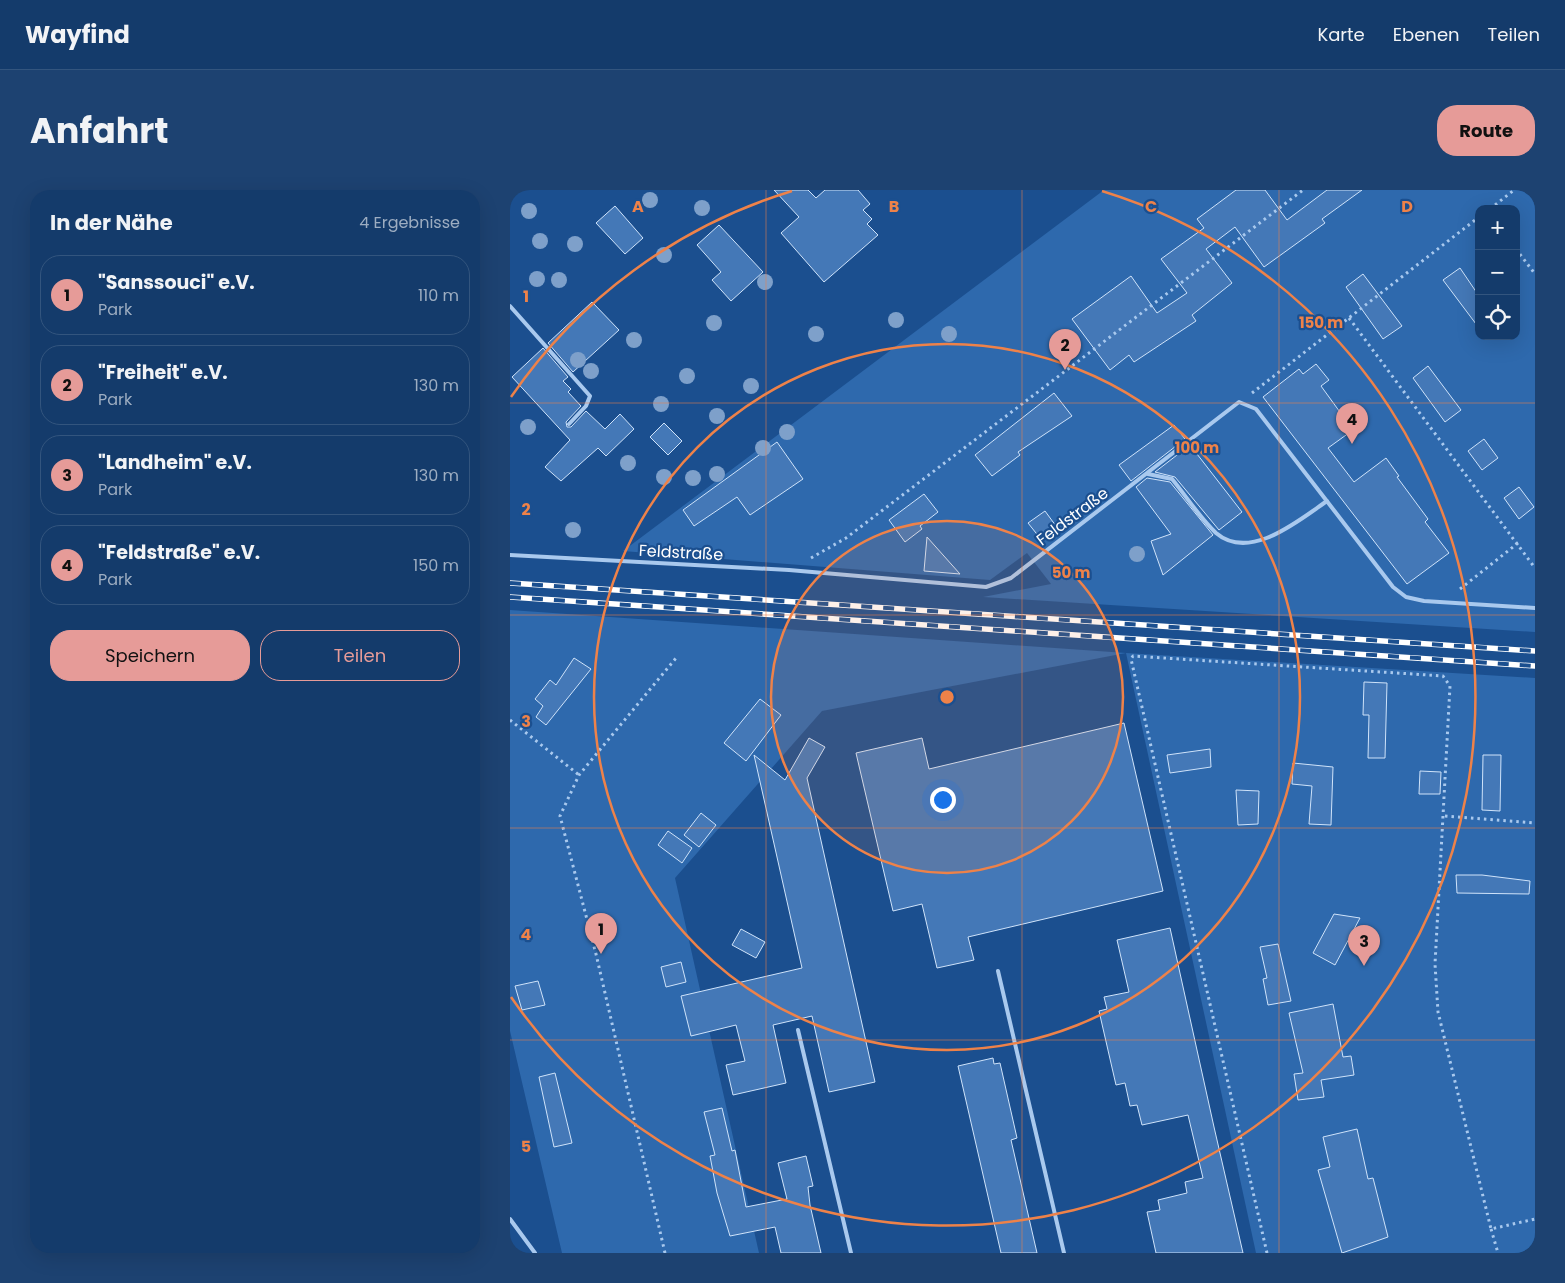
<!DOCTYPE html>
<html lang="de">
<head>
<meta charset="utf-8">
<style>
	:root { --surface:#143b6b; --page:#1d4271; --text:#f1f3f6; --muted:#9dadc1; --line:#33557e; --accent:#e69b98 }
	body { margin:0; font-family:Poppins,sans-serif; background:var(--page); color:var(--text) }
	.controls { position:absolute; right:15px; top:15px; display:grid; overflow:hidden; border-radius:10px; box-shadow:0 5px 20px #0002 }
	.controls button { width:45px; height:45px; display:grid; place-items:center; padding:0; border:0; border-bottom:1px solid var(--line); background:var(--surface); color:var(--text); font:25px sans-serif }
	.you { position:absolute; left:432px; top:609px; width:18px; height:18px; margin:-12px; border:4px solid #fff; border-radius:50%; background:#1a73e8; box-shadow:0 0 0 8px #1a73e833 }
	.badge { display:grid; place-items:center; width:32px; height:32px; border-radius:50%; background:var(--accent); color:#111; font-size:16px; font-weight:700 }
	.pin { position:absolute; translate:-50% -41px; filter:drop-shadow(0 1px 2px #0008) }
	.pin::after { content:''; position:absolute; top:26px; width:18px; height:15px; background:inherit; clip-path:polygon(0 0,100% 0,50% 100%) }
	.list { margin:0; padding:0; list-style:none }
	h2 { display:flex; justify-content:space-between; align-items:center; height:65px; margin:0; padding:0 20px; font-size:21px }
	h2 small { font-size:16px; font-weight:400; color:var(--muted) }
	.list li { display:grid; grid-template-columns:32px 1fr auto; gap:15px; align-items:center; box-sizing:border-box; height:80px; margin:0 10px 10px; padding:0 10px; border:1px solid var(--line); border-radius:20px }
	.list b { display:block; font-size:19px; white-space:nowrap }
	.list p { margin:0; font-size:16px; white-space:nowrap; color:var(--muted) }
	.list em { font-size:16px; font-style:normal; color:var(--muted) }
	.actions { display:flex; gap:10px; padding:15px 20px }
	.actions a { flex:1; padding:11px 0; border:1px solid var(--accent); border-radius:20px; text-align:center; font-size:18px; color:var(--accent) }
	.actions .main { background:var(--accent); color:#111 }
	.icon { flex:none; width:28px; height:28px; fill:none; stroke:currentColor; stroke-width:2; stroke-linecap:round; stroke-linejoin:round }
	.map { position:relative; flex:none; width:1025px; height:1063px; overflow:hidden; border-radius:20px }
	header { display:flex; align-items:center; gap:30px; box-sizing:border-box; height:70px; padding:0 25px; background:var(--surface); border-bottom:1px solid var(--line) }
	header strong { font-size:24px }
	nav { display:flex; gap:28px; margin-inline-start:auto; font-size:18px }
	.intro { display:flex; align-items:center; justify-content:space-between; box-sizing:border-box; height:120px; padding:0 30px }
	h1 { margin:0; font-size:35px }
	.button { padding:12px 22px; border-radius:20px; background:var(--accent); color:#111; font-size:18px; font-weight:700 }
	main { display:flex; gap:30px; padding:0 30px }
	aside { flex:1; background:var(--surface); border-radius:20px; box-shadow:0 5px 20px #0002 }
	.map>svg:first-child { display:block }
	.green { fill:#2e69ad; fill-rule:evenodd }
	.building { fill:#4478b7; stroke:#cfe3fa }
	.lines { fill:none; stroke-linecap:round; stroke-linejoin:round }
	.path { stroke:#a9c9ee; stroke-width:3; stroke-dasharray:2.5 4; stroke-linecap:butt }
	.lane { stroke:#a9c9ee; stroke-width:4 }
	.rail-casing { stroke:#fff; stroke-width:5.5 }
	.rail { stroke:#1b4f8f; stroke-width:4; stroke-dasharray:11; stroke-linecap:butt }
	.tree { fill:#7ea0ca }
	.grid { fill:none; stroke:#ee8249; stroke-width:1; stroke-opacity:0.55 }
	.ring { fill:none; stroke:#ee8249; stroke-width:2.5 }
	.labels { text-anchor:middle; stroke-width:4.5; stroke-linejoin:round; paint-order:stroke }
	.street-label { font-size:16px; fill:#fff; stroke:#1b4f8f }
	.grid-label { font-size:16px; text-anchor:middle; font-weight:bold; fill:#ee8249; stroke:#1b4f8f; stroke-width:4.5; stroke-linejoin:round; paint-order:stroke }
	.centre { fill:#ee8249; stroke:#1b4f8f; stroke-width:2.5 }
	.ring-label { font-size:15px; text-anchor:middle; font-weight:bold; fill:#ee8249; stroke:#1b4f8f; stroke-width:4.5; stroke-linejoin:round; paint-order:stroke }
</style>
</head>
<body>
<header>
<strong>Wayfind</strong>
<nav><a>Karte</a><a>Ebenen</a><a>Teilen</a></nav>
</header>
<div class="intro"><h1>Anfahrt</h1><a class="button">Route</a></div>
<main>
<aside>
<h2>In der Nähe<small>4 Ergebnisse</small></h2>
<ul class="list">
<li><span class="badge">1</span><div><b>&quot;Sanssouci&quot; e.V.</b><p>Park</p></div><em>110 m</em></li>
<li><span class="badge">2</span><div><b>&quot;Freiheit&quot; e.V.</b><p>Park</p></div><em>130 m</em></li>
<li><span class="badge">3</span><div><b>&quot;Landheim&quot; e.V.</b><p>Park</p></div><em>130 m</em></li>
<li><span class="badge">4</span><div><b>&quot;Feldstraße&quot; e.V.</b><p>Park</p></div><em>150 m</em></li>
</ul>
<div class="actions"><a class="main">Speichern</a><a>Teilen</a></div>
</aside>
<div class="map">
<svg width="1025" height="1063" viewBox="0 0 1025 1063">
	<rect width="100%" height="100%" fill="#1b4f8f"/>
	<!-- green -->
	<g class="green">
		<path d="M594,0h431v442l-552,-35 68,-13 -24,-31 -37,27 -367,-29zM969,19h37v127h-37z"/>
		<path d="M0,420l616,43 409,25v575h-279l-130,-600 -304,58 -147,167 84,375h-197l-52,-222z"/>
	</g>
	<!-- building -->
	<g class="building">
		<path d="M264,0h34l8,8 9,-8h33l12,14 -7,6 9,9 -5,5 11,11 -54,47 -43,-49 18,-16z"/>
		<path d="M726,0h29l22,30 40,-30h35l-40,29 3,4 -61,44 -29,-40 -29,22 26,34 -40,32 4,6 -62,41 -5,-7 -19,15 -38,-51 59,-43 26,37 30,-20 -26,-34 43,-31 -7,-9z"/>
		<path d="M105,16l28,32 -18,16 -29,-31z"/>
		<path d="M209,35l44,47 -32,29 -19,-21 9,-8 -24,-27z"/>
		<path d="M950,78l19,28v32l-36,-48z"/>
		<path d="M853,84l39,52 -19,13 -37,-52z"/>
		<path d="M82,112l27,28 -46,42 -25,-29z"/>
		<path d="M33,158l25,29 -5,4 8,8 -3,3 13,14 -15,16 1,5h4l15,-16 19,18 15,-15 14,15 -28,27 -8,-8 -37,33 -16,-14 25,-27 -58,-63z"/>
		<path d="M806,174l13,16 -8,6 32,44 -25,18 26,34 32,-24 13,18 -2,1 31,42 -3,3 24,31 -42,31 -144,-187 36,-28 4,5z"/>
		<path d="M918,176l33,44 -16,12 -32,-44z"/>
		<path d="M544,203l18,23 -54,36 2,3 -28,21 -17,-21z"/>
		<path d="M154,233l18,18 -14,14 -18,-18z"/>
		<path d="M664,235l11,14 -54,42 -12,-16z"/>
		<path d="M974,249l14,19 -16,12 -14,-19z"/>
		<path d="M267,252l26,37 -53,36 -13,-18 -43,29 -11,-16z"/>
		<path d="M680,255l52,67 -23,18 -44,-53 -20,-5z"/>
		<path d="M637,288l23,4 43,53 -50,40 -12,-34 20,-7 -35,-47z"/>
		<path d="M1009,297l15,20 -15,12 -15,-21z"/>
		<path d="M414,304l14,18 -18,14 2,3 -17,13 -16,-22z"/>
		<path d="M535,321l11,15 -16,12 -12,-15z"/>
		<path d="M417,347l33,37 -36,-3z"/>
		<path d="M64,468l17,11 -45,56 -10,-8 7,-11 -8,-7 15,-19 6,5z"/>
		<path d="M854,492l23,1 -2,75h-17l1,-43h-6z"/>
		<path d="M250,509l21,16 -35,46 -22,-18z"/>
		<path d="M614,533l39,168 -195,46 6,23 -37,8 -15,-64 -29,7 -37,-158 66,-15 7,31z"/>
		<path d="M299,548l16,9 -18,31 68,304 -46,10 -17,-76 -39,9 13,58 -53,12 -7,-30 19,-4 -9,-36 -45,11 -10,-40 121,-28 -48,-213 31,25z"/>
		<path d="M700,559l1,18 -41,6 -3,-18z"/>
		<path d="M973,565h18l-1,56 -18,-1z"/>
		<path d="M783,573l40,4 -2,58 -22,-1 3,-38 -20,-2z"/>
		<path d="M910,581l21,1 -1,22h-21z"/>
		<path d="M726,600l23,1 -1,33 -20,1z"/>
		<path d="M191,623l15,12 -17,22 -15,-12z"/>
		<path d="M158,641l24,17 -10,15 -24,-18z"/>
		<path d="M946,685h26l48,6 -1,13 -72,-1z"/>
		<path d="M824,724l26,4 -25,47 -22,-12z"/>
		<path d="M660,738l44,199 29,126h-87l-9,-41 13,-2 -2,-10 29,-7 -2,-11 18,-4 -15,-63 -46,10 -5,-20 -7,1 -5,-23 -9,2 -17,-74 8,-2 -3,-12 25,-5 -12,-52z"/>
		<path d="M231,739l24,13 -9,16 -24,-13z"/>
		<path d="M768,754l13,57 -23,4 -5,-26 4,-1 -7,-31z"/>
		<path d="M171,772l5,20 -20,5 -5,-20z"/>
		<path d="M28,791l7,24 -23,5 -7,-24z"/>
		<path d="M823,814l10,53 8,-1 3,19 -33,5 3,17 -26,3 -4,-26 9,-1 -14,-60z"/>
		<path d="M483,868l1,6 6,-1 17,75 -6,2 26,113h-36l-43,-187z"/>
		<path d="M45,883l17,70 -18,4 -15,-70z"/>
		<path d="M212,918l10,43 3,-1 11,57 41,-8 -9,-36 28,-7 7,30 -5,1 2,18 11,48h-40l-6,-26 -45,9 -13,-43 -7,-37 5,-1 -11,-43z"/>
		<path d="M847,939l11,50 5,-1 15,59 -46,16 -24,-83 12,-3 -7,-30z"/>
	</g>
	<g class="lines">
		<!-- path -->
		<g class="path">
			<path d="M980,19l24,-19"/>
			<path d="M1006,59l19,25"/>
			<path d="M839,128l186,250"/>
			<path d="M742,203l227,-176"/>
			<path d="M301,368l35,-20 457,-348"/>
			<path d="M950,399l58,-46"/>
			<path d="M0,530l69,55"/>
			<path d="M935,626l90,7"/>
			<path d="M981,1039l7,24"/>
			<path d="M155,1063l-69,-299 -36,-138 19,-41 97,-117"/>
			<path d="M757,1063l-136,-594 2,-3 310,20 7,10 -15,278 3,48 53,217 44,-10"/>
		</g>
		<!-- lane -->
		<g class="lane">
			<path d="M0,116l80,90 -4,10 -17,18"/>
			<path d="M638,284l24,5c14,17 28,39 44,54 34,29 83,-13 111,-32"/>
			<path d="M0,365l279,15 197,17 25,-9 228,-176 17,7 137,178 13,10 18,4 111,7"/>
			<path d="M488,781l66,282"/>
			<path d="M288,840l53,223"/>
			<path d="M0,1029l25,34"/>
		</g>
		<!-- rail casing -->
		<g class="rail-casing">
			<g id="rail">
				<path d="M0,393l1025,68"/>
				<path d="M0,407l1025,69"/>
			</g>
		</g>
		<!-- rail -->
		<use href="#rail" class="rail"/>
	</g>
	<!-- trees -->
	<g class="tree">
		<circle cx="140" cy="10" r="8"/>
		<circle cx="192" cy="18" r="8"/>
		<circle cx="19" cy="21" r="8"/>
		<circle cx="30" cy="51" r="8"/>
		<circle cx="65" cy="54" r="8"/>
		<circle cx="154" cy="65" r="8"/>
		<circle cx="27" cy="89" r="8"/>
		<circle cx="49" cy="90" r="8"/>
		<circle cx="255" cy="92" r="8"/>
		<circle cx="386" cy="130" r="8"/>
		<circle cx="204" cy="133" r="8"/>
		<circle cx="306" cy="144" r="8"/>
		<circle cx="439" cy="144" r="8"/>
		<circle cx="124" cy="150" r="8"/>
		<circle cx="68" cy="170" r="8"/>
		<circle cx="81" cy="181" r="8"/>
		<circle cx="177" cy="186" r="8"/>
		<circle cx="241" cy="196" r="8"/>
		<circle cx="151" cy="214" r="8"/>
		<circle cx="207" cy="226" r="8"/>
		<circle cx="18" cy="237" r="8"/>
		<circle cx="277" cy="242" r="8"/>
		<circle cx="253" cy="258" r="8"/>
		<circle cx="118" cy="273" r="8"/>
		<circle cx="207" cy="284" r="8"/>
		<circle cx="154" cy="287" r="8"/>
		<circle cx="183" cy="288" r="8"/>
		<circle cx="63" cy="340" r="8"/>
		<circle cx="627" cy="364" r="8"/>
	</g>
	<!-- grid -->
	<path class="grid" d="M256,0v1063M512,0v1063M769,0v1063M0,213h1025M0,425h1025M0,638h1025M0,850h1025"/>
	<!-- distance rings -->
	<circle cx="437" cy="507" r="176" fill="#ee8249" fill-opacity=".12"/>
	<g class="ring">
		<circle cx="437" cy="507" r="176"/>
		<circle cx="437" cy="507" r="353"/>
		<path d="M1 207A529 529 0 0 1 282 1M592 1A529 529 0 1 1 1 807"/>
	</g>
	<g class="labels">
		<!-- street labels -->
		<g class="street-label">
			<text transform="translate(562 326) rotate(-37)" y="6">Feldstraße</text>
			<text transform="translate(171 362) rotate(3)" y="6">Feldstraße</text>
		</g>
	</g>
	<g class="grid-label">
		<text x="128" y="22">A</text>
		<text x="384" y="22">B</text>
		<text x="641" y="22">C</text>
		<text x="897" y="22">D</text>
		<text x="16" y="112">1</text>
		<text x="16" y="325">2</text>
		<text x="16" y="537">3</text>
		<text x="16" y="750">4</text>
		<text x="16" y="962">5</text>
	</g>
	<circle cx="437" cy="507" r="8" class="centre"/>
	<g class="ring-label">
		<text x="811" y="138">150 m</text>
		<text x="687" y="263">100 m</text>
		<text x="561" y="388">50 m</text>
	</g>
</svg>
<div class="controls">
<button>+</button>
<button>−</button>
<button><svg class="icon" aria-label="locate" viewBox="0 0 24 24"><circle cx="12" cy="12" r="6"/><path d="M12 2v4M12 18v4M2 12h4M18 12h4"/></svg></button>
</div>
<div class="you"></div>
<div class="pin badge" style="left:91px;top:764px">1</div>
<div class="pin badge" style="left:555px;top:180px">2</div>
<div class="pin badge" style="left:854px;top:776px">3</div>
<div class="pin badge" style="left:842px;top:254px">4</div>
</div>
</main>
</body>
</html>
